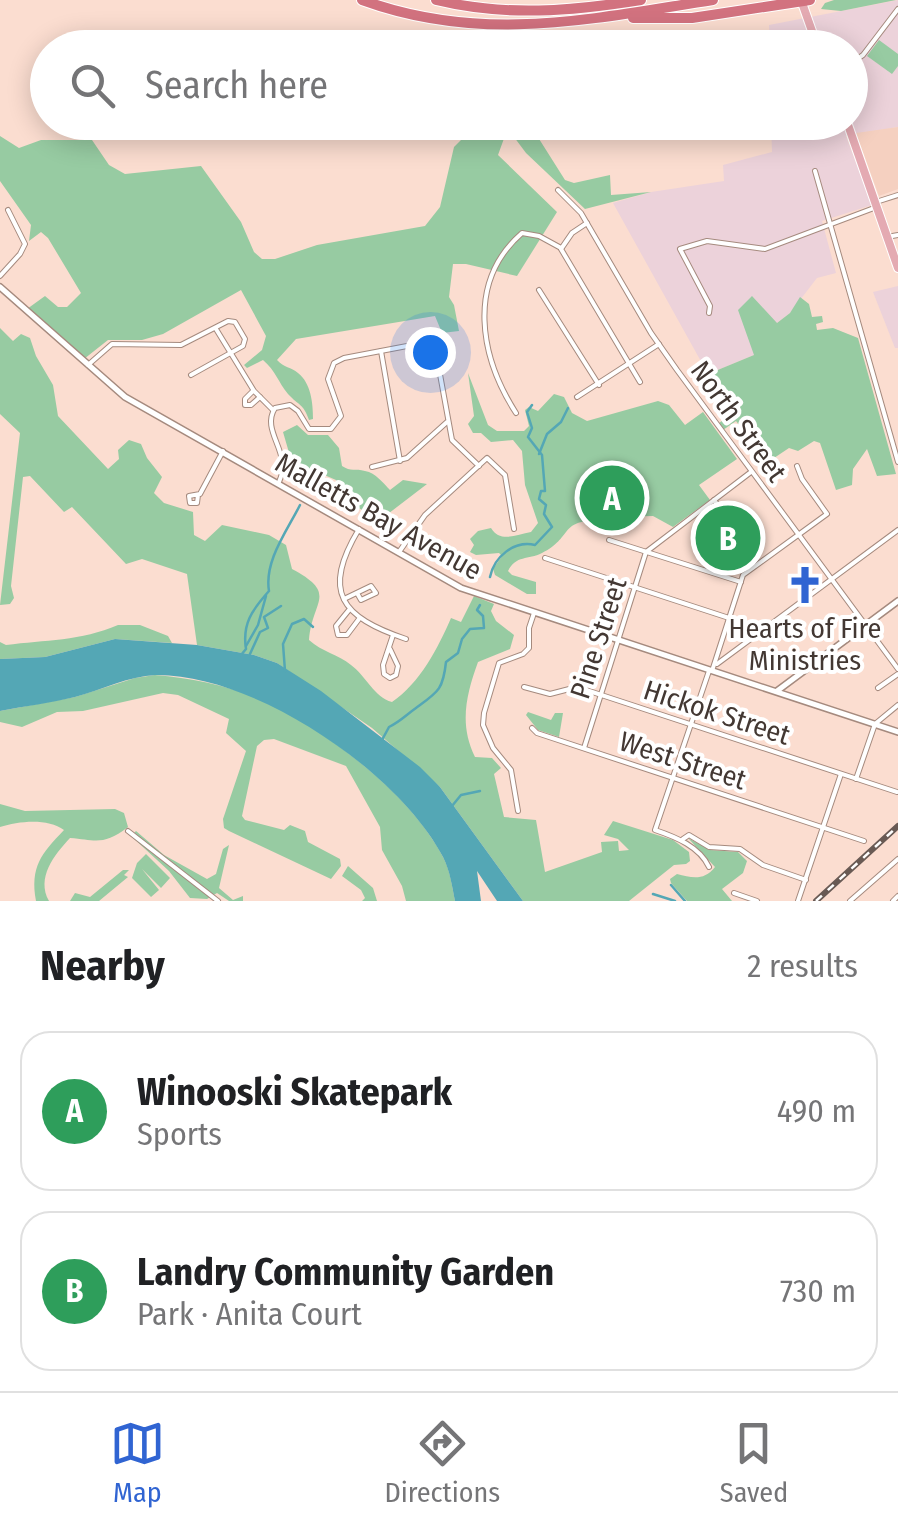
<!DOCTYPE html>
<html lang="en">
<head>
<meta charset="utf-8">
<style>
	:root { --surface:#fff; --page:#f2f2f2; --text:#202124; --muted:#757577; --line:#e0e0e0; --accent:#3064d2 }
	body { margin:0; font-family:"Fira Sans Condensed",sans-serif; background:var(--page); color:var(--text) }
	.you { position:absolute; left:430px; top:352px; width:35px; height:35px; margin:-25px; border:8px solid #fff; border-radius:50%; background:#1a73e8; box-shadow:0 0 0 15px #1a73e833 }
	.badge { display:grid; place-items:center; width:65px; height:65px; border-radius:50%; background:var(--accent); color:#fff; font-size:32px; font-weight:700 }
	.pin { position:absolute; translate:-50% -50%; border:5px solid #fff; box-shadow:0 2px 10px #0006 }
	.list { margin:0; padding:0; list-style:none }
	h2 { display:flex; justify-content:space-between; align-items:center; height:130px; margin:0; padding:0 40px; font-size:42px }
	h2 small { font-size:32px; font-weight:400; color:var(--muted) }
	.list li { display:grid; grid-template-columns:65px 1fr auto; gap:30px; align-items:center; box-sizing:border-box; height:160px; margin:0 20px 20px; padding:0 20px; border:2px solid var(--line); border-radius:30px }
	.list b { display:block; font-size:38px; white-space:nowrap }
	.list p { margin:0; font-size:32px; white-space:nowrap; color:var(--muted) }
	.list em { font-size:32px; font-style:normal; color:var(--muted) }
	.icon { flex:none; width:55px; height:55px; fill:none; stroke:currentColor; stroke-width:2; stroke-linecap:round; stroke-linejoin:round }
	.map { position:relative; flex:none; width:898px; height:901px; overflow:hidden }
	.search { position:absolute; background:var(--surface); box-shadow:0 5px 25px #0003; left:30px; right:30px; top:30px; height:110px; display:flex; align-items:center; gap:25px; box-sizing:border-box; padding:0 35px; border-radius:55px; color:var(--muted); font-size:38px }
	.sheet { height:490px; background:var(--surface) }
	nav { display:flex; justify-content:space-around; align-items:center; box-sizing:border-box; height:140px; border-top:2px solid var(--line); background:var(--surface); font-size:28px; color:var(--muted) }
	nav a { display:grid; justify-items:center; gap:5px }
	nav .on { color:var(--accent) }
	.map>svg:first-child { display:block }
	.commercial { fill:#ecd2da }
	.built { fill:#f5d0c0 }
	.green { fill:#97cba2 }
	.water { fill:#54a7b5 }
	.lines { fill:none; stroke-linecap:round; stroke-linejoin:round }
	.stream { stroke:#54a7b5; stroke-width:2.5 }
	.minor-casing { stroke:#a58a7e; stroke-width:6 }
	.tertiary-casing { stroke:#a58a7e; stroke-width:8 }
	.primary-casing { stroke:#fff; stroke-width:10 }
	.motorway-casing { stroke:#fff; stroke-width:12 }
	.minor { stroke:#fff; stroke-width:4 }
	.tertiary { stroke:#fff; stroke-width:5 }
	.primary { stroke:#e4aab2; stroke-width:8 }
	.motorway { stroke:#d2727f; stroke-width:10 }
	.rail-casing { stroke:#695a54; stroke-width:6 }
	.rail { stroke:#fff; stroke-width:2.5; stroke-dasharray:8; stroke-linecap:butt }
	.labels { text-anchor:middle; stroke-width:8; stroke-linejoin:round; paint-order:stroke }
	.street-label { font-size:28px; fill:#433833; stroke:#fff }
	.poi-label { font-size:28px; fill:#433833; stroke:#fff }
</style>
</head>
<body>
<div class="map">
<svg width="898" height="901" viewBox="0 0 898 901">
	<rect width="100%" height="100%" fill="#fbddd0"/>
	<!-- commercial -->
	<g class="commercial">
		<path d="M898,0v127l-52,9 26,69 -50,16 14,52 -19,5 -27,35 -13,10 -23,32 -46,19 -95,-171 38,-11 73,-11 -1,-16 49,-13 -1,-29 79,-1v-74l-80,-1 -1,-22z"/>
		<path d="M898,286v62h-3l-22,-56z"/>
	</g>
	<!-- built -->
	<path class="built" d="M898,127v62l-19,7 -23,-63z"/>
	<!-- green -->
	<g class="green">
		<path d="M834,0h62l-55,11 -20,-2 4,-6z"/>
		<path d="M879,40l19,14v12l-6,8 -25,-18z"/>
		<path d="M478,123h51l36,57 9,3 36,-8 1,20 40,-3 -66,17 -59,-56 -15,-20h-5l-8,22 59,57 -40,64 -51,-12h-13l-4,33 5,8 5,26 -17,2 -7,-17 -139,23 -19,21c7,8 14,7 21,13 13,10 15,30 15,46l-4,1c-6,-17 -10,-14 -21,-26 -10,-12 -12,-23 -25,-34l-16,8 -3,-3 18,-15 4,-14 -25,-46 -78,44 -21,6h-34l-24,19 -57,-50 18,-13 13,11h9l14,-14 -33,-55 -7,-6 -12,9 2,-16 -31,-44v-45l19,12 22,-8h51l17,25 16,9 76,-8 40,56 13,30 8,7h13l42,-14 108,-19 15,-19 14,-60z"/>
		<path d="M752,296l25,27 13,-10 10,-16 9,7 3,13 10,-1 1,6 -7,2 1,6 16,-2 25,10 38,136 -19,2 -10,-27 -14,20 -1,16 -16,5 -16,-47 -6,-2 -16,10 -9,-3 -18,12 -6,-2 -29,-37 -13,9 -5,-6 16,-13 -26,-37 46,-19 -16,-45z"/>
		<path d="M0,328l13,13 8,-7 9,4 6,18 17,29 5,31 50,53 11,-10 -1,-9 11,-10 12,4 6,14 15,19 -8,16 10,10 29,9 1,23 11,6 17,-16 47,10 17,10 6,24c47,25 20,31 17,71 13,12 29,14 42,25 15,11 23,32 41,37 28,-19 46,-54 59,-84l10,4 13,-26 20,8 -3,7 5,10 18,14 -4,14 -32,13c-12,33 -19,63 -3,95l17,1 9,10 -7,6 10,43 32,3 9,52 57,-20 -1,-10 17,-1 1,10 10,-1 -11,-11 -14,-4 9,-14 60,19 16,12 1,9 -4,3 -12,1 -45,36h-106l-83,-114 -68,-59 -95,-65 -23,-8 -57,-10 -10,-71 -45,-15 -16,5 -54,-57 -8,5 -34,-36 -7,1 -12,109 3,12 -4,6 -10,1 20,-172 -20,-19z"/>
		<path d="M468,373l20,52 9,6h27l5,-5 -4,-16 4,-3 9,4 16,-17 10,3 8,16 15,8 71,-20 11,4 16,20 18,-13 34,47 -38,26 11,15 -37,27 -20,-11 -39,1 -4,4c-54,-4 -34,15 -68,32 -14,7 -26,2 -34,18l4,4 24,7v12h-9l-32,-19 -2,-6 9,-13 -3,-3 -23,2 -6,-3 4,-7 -4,-6 8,-8 13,-3c9,15 25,7 40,4l7,-9 -13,-38 -3,-34 -9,-11 -22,2 -10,-9h-8l-5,-9 6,-8z"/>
		<path d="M297,425l11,10h20l11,13 3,18c9,6 13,2 23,5 11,2 18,12 25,19l13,-10 24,4 -47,36 -41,-23 -3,-17 -14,-6 -19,4 -13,-9v-13l-7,-24z"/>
		<path d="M731,526l3,3 -3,3 8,11 -13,14 -31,-8 4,-16 11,14 19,-14 -2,-4z"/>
		<path d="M118,625h22l28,11 4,7 -57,-4 -70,18 -45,2v-17l6,3c39,-5 75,-4 112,-20z"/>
		<path d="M155,675c36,3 71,10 104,24 65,29 151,94 184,158 7,13 9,29 12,44h-49l-4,-15 -20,-36 -2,-23 -34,-61 -72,-27 -10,1 -7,6 -15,70 3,4 39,10 6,-5 15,6 3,11 32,17 1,7 -10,13 -102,-48 -5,-3 -1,-9 23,-68 -20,-18 3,-14 -51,-24 -15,-2 -80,18 -26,1 -35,15 -22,-5v-11l75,-14 60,-19z"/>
		<path d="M528,712l23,8 4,-7h8l-4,24 -21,-7 -12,-15z"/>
		<path d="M0,804l25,7 90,-2 9,4 4,14c-25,19 -32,13 -58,11 -16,17 -34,40 -21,63h-13c-6,-34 5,-47 28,-71 -16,-12 -45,-9 -64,-3z"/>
		<path d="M136,831l28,24 43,24 9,-5 7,-25 6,-4 -10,43 14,12 10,-4v5h-14l-12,-8 -10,6 -17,-1 -21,-27 -38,-35z"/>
		<path d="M688,838l22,12 28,2 9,9 -4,12 -21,16 10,12h-45l-16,-18 -1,-4 7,-5c15,4 27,7 38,-7z"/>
		<path d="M146,854l24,24 -9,10 -19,-19 17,21 -8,7 -19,-19 5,-15z"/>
		<path d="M348,866l25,22 4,13h-15l3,-3 -4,-8 -19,-14z"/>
		<path d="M123,870h6l-5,5 4,2 -29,24h-29l5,-8 15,4z"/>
	</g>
	<!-- water -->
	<path class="water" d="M115,639l82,6 57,10 23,8 44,28 99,76 20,20 83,114h-26l-20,-30 4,30h-26c-3,-15 -5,-30 -12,-44 -45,-86 -189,-183 -287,-182 -28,1 -54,15 -81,22 -24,6 -50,9 -75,14v-52l45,-2z"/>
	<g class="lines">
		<!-- stream -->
		<g class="stream">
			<path d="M539,454l8,-20 14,-12 7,-14"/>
			<path d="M490,577c4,-20 24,-37 45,-32l17,-18 -8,-13 2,-9 -7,-6 2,-8h4l-3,-36 -14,-18 4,-9 -5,-16 5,-7"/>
			<path d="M246,646l12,-21 8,-29"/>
			<path d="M250,654l10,-22 8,-4 -4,-11 17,-11"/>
			<path d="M241,655l5,-6c-4,-25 6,-39 23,-58 -5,-30 18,-60 31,-86"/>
			<path d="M285,671l-2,-27 9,-20 12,-5 9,8"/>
			<path d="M382,740l7,-13c12,-6 17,-12 27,-19 22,-16 27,-18 30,-46l12,-9 4,-14 8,-10 14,-1 -1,-12 -6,-6 3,-5"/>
			<path d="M452,806l9,-11 19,-4"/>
			<path d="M671,885l14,16"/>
			<path d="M653,894l22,7"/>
		</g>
		<!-- minor casing -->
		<g class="minor-casing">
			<g id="minor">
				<path d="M850,64l13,-9 35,-46"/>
				<path d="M815,171l83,291"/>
				<path d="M558,190l23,23 70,120 26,37 221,299"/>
				<path d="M876,202l22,-7"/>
				<path d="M587,223l-15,10 -11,16 79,133"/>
				<path d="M887,237l11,-2"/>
				<path d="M0,276l20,-22 5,-10 -17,-34"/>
				<path d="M539,290l60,95"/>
				<path d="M709,313l1,-7 -30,-57 27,-8 58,8 109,-41"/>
				<path d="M216,329l38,62 19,19"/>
				<path d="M381,351l19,110"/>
				<path d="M88,365l24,-21 69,1 47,-24 7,1 10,17 -2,7 -52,29"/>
				<path d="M253,391l-8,8v6h6l9,-8"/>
				<path d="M577,397l82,-53"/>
				<path d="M516,413c-36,-56 -50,-131 6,-180l17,3 22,12"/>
				<path d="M372,467l35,-9 40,-36"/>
				<path d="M279,482c14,-30 -19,-50 -4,-74l15,-3 8,6 11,18h22l10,-13 -13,-37 6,-16 10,-5 84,-16 7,5 17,93 27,26"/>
				<path d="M198,495l-1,8h-7l-1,-7 11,-2 23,-43"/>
				<path d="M714,500l15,20 12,8"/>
				<path d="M359,529c-38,63 -18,88 47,110"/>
				<path d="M609,540l132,42"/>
				<path d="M399,552l26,-37 62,-57 18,17 9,54"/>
				<path d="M545,558l184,60"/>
				<path d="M344,599l27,-13 5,7 -15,7 -4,-7"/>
				<path d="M349,610l-13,16 2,9h9l12,-16"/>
				<path d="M390,649l8,17 -2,9 -6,3 -6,-4 -1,-9 10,-30"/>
				<path d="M717,664l181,-134"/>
				<path d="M709,671l-54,159c21,7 45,17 54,37"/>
				<path d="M712,671l31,-96 84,-61 -25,-35 -5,-13"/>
				<path d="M524,687l26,7 27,-7 320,105"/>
				<path d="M878,688l20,-14"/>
				<path d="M532,728l5,5 327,108"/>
				<path d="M584,748l62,-196 105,-80"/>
				<path d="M856,779l19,-55 23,-19"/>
				<path d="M518,811l-7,-41 -18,-22 -10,-23 1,-12 15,-50 24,-9 6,-6v-20l5,-15"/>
				<path d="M128,831l90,70"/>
				<path d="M683,839l6,-4 20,12 31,2 23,16 43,15"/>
				<path d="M734,893l23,8"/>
				<path d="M798,901l43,-127"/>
				<path d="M850,901l48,-42"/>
				<path d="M893,901l5,-5"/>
			</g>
		</g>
		<!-- tertiary casing -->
		<g class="tertiary-casing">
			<g id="tertiary">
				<path d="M0,287l125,110 336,191 437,144"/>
				<path d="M777,691l121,-90"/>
			</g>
		</g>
		<!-- primary casing -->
		<g class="primary-casing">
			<g id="primary">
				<path d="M801,0l17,48"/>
				<path d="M847,122l51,146"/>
			</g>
		</g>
		<!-- motorway casing -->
		<g class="motorway-casing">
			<g id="motorway">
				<path d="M362,0c121,44 228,19 351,0"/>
				<path d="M436,0c70,17 136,11 205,0"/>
				<path d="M633,18h59l118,-18"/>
			</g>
		</g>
		<!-- minor -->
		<use href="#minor" class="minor"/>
		<!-- tertiary -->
		<use href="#tertiary" class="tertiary"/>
		<!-- primary -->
		<use href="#primary" class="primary"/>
		<!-- motorway -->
		<use href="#motorway" class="motorway"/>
		<!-- rail casing -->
		<g class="rail-casing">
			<path id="rail" d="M816,901l82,-75"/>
		</g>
		<!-- rail -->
		<use href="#rail" class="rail"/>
	</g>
	<!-- icons -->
	<defs>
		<g id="church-bare" transform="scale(3)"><path d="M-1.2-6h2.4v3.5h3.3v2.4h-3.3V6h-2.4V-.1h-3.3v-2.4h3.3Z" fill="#3064d2" stroke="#fff" stroke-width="2.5" paint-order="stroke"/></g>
	</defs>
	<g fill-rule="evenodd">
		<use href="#church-bare" x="805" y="585"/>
	</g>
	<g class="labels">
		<!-- street labels -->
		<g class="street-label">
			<text transform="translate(739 421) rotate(54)" y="10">North Street</text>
			<text transform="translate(379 516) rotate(29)" y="10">Malletts Bay Avenue</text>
			<text transform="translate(598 638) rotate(-72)" y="10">Pine Street</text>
			<text transform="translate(717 712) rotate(18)" y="10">Hickok Street</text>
			<text transform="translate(683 760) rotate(18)" y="10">West Street</text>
		</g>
		<!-- poi labels -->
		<g class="poi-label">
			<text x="805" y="638">Hearts of Fire<tspan x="805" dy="32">Ministries</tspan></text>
		</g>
	</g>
</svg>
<div class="you"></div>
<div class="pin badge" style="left:612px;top:498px;background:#2e9e5b">A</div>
<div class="pin badge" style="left:728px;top:538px;background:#2e9e5b">B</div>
<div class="search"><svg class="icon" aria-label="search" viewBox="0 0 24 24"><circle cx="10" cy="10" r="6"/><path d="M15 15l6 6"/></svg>Search here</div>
</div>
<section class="sheet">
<h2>Nearby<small>2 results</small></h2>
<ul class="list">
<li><span class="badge" style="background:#2e9e5b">A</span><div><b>Winooski Skatepark</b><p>Sports</p></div><em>490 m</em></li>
<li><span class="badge" style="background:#2e9e5b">B</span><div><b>Landry Community Garden</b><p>Park · Anita Court</p></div><em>730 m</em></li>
</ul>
</section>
<nav>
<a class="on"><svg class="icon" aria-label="map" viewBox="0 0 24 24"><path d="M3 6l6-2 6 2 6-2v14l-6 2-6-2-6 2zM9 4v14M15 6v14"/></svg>Map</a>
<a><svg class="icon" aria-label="directions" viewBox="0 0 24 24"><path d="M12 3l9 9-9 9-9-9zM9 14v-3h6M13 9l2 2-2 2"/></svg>Directions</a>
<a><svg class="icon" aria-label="saved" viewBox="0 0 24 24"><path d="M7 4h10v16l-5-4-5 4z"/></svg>Saved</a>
</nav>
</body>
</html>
